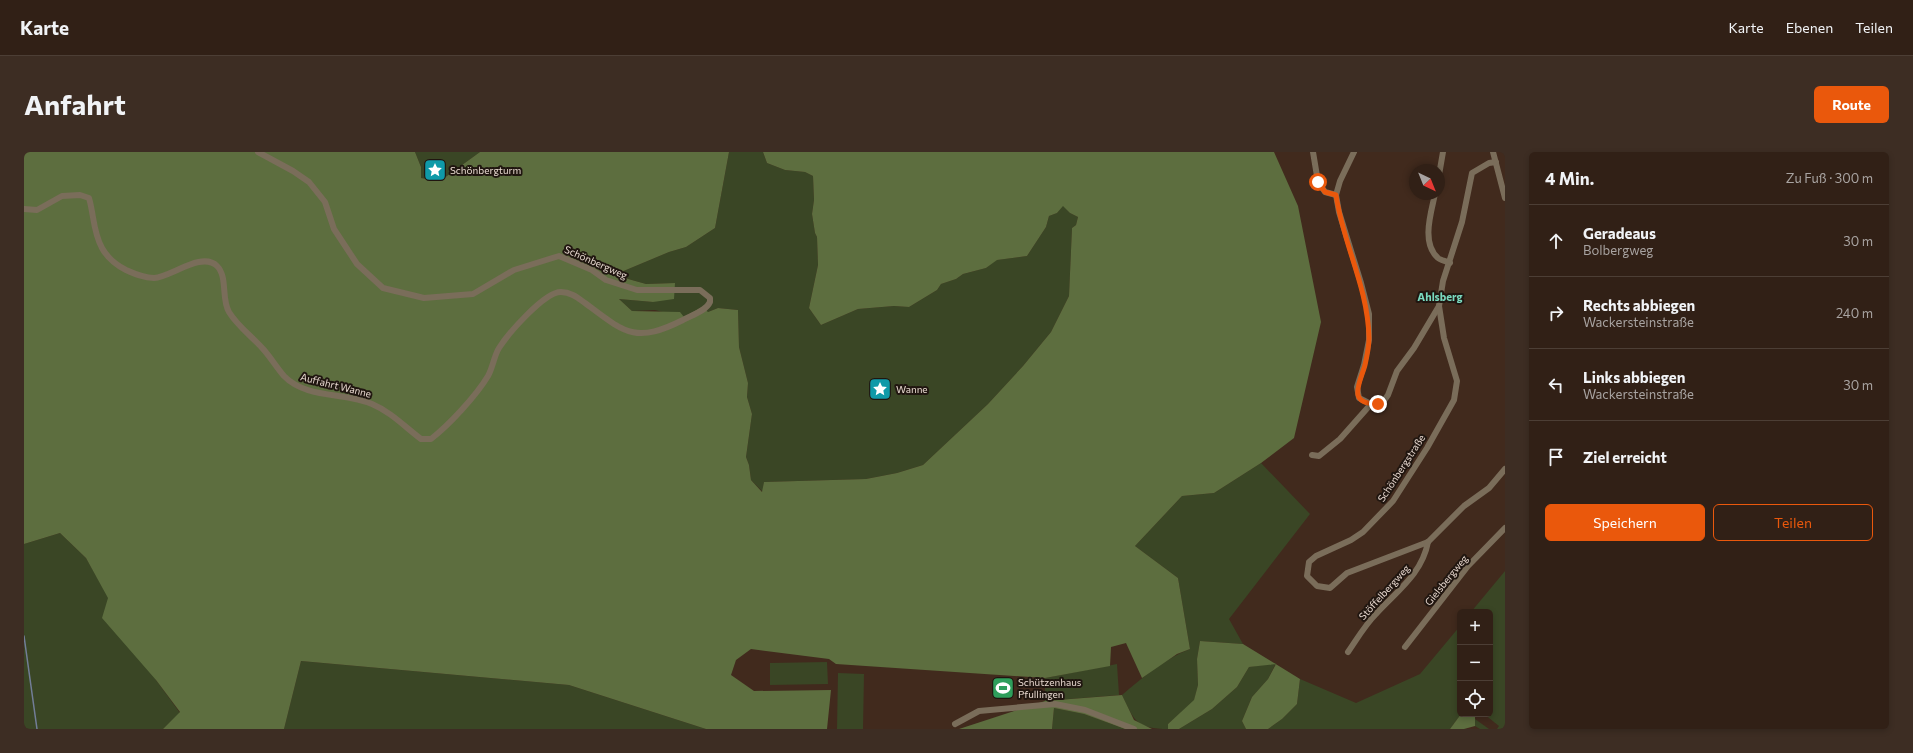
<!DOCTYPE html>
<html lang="de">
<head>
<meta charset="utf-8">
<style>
	:root { --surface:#312016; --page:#3d2d23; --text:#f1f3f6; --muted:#a8a3a1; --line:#4c3e35; --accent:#ea580c }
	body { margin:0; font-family:Commissioner,sans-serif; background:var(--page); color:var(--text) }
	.controls { position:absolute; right:12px; bottom:12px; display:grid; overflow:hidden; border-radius:6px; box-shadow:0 2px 6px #0003 }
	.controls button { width:36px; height:36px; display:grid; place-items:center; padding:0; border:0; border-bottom:1px solid var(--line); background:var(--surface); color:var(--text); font:20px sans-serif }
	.compass { position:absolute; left:1385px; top:12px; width:36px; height:36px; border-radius:50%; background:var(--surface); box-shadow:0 2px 6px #0003; rotate:137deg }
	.stop { position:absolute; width:12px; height:12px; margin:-9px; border:3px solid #ea580c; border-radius:50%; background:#fff }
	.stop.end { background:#ea580c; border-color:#fff; box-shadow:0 1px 4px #0008 }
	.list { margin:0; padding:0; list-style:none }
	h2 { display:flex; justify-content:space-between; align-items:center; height:52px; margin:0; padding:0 16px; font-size:17px }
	h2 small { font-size:13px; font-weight:400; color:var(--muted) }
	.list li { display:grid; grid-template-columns:26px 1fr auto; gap:12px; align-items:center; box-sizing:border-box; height:72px; padding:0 16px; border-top:1px solid var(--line) }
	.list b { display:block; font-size:15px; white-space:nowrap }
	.list p { margin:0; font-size:13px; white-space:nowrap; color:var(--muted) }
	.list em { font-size:13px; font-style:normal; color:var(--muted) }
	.actions { display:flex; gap:8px; padding:12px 16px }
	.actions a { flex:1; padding:9px 0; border:1px solid var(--accent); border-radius:6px; text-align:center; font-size:14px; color:var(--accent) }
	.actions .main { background:var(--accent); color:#fff }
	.icon { flex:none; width:22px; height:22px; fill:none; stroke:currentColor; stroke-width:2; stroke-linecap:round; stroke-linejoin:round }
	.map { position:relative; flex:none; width:1481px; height:577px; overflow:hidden; border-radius:6px }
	header { display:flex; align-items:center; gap:24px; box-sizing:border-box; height:56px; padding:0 20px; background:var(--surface); border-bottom:1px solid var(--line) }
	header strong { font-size:19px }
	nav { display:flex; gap:22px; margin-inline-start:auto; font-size:14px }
	.intro { display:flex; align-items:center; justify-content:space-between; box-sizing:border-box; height:96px; padding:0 24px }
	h1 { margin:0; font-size:28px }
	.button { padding:10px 18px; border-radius:6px; background:var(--accent); color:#fff; font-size:14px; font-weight:700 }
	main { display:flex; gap:24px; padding:0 24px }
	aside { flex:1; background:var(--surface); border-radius:6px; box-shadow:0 2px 6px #0003 }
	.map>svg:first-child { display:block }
	.green { fill:#3a4625 }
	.forest { fill:#5d6e3f }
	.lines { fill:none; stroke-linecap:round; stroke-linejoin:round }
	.stream { stroke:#727d97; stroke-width:1.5 }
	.minor { stroke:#7a6d5a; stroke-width:6 }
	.route { stroke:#ea580c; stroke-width:5 }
	.labels { text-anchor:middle; stroke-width:4; stroke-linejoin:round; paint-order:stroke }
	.poi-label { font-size:10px; fill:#e8d9d0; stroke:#201610; text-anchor:start }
	.street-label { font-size:10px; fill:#e8d9d0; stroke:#201610 }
	.neighbourhood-label { font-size:11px; font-weight:bold; fill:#79d9bf; stroke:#201610 }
</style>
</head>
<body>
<header>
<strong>Karte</strong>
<nav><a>Karte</a><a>Ebenen</a><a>Teilen</a></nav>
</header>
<div class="intro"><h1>Anfahrt</h1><a class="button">Route</a></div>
<main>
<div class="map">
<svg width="1481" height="577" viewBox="0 0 1481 577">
	<rect width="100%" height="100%" fill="#412a1d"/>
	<!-- green -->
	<g class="green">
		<path d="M391,0h65l-40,29 -19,-3v-11z"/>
		<path d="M705,0h34l4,11 18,7 20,2 8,4 1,24 -2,14 3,19 2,4 1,28 -9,43 12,17 37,-16 36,-3 15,1 28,-17 4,-6 15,-5 7,-5 23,-6 10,-8 31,-4 19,-29 3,-11 8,-3 6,-8 7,8 8,4 -2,8 -4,3 -3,68 -18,36 -28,34 -35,38 -65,61 -26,8 -31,6 -102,3 -1,10 -12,-12 -2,-15 -3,-8 6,-43 -5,-17 1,-14 -9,-36 -1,-37 -20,-2 -10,4 -24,6 -29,-8 -23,1 -13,-12 34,3 22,-19 -29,1 -32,-9 55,-23 17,-5 29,-19z"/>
		<path d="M1237,311l49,51 -81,105 14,25 -43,-3 -3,18 1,26 -4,16 -26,23v5c-31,0 -34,-8 -46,-34 21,-18 42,-36 68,-46l-12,-71 -43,-32 47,-50 32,-3z"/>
		<path d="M36,381l26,25 70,122 24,33 -17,16h-139v-185z"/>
		<path d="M1481,419v158h-8l2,-3 -15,-12h6v-102h-19z"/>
		<path d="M1436,474l1,88 -11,15h-182l14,-10 15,-15 3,-25 56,24 64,-29z"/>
		<path d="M277,509l268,24 137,44h-422z"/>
		<path d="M803,510l1,22 -58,1v-22z"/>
		<path d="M1252,511l-8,16 -16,18 -10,24 4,8h-67l33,-20 25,-22 12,-20z"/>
		<path d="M1093,512l2,31 -74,6v-23z"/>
		<path d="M814,521l26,1 -1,55h-26z"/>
		<path d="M1030,556l30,6 41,15h-73z"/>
		<path d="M1451,567l14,10h-9l-5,-3z"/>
	</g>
	<!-- forest -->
	<g class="forest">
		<path d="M0,0h391l6,15v11l19,3 40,-29h249l-14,76 -29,19 -17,5 -55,23 32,9 29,-1 -1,16 -21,3 -34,-3 13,12 48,1 4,5 18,-10 6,5 10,-4 20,2 1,37 9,36 -1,14 5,17 -6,43 3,8 2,15 11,12 2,-10 102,-3 31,-6 26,-8 65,-61 35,-38 28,-34 18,-36 3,-68 4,-3 2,-8 -8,-4 -7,-7 -6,7 -8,3 -3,11 -19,29 -30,4 -11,8 -23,6 -7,5 -15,5 -4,6 -28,17 -15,-1 -36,3 -37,16 -12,-17 9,-43 -1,-28 -2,-4 -3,-19 2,-14 -1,-24 -8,-4 -20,-2 -18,-7 -4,-11h511l24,54 23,116 -27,116 -33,25 -47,30 -32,3 -47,50 43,32 12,71 -13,5 -35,24 -16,-35 -15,4 -1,19 -65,12 -209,-14 -7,-5 -78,-10 -15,11 -5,15 23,16 77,-1 -4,39h-121l-137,-44 -268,-24 -17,68h-121l17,-17 -24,-32 -54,-62 6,-20 -22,-40 -26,-25 -36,11z"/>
		<path d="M1176,489l43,3 57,35 -3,25 -15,15 -14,10h-22l-4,-8 10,-24 16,-18 8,-15 -27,3 -12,20 -25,22 -33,20h-11v-5l26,-24 4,-15 -1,-26z"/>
		<path d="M1098,543l12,25 18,9h-27l-41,-15 -30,-6 -2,21h-93l86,-28z"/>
		<path d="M1437,562h14v12l-11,3h-14z"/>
	</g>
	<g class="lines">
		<!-- stream -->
		<path class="stream" d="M0,484l13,93"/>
		<!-- minor -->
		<g class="minor">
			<path d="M1289,0l5,30 7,10 11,3"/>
			<path d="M1330,0l-14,29 -4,14 3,17 22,71 8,31v26l-5,25 -7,22 2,11 12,6 12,-2 5,-7 9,-24 17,-23 25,-42"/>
			<path d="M1469,0l12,46"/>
			<path d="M1472,10l-7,1 -17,10 -10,49 -19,59 -4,25 5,32 13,43 -3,19 -27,48 -34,53 -30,31 -12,8 -35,16 -7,6 -2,14 10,10 13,2 17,-15 81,-31 36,-36 25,-18 16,-19"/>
			<path d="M1415,23l4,-23"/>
			<path d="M1411,42c-4,19 -14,49 3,64 2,2 8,3 12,5"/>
			<path d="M0,57l13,1 25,-14 18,-1 9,3c5,17 4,34 13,50 5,9 14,17 24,22 9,4 18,8 28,8 17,-1 48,-27 63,-12 11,11 4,33 12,46 9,15 24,25 35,38 7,8 13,18 20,26 22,23 61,16 88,28 19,8 33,23 49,35h10c18,-14 45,-43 57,-63 5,-9 6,-20 11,-28 9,-14 45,-56 62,-56 10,0 17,6 24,11 40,30 50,41 98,17 9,-5 23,-9 27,-18v-4l-10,-8h-63l-31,-10 -14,-10 -33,-14 -45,14 -41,24 -49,4 -41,-10 -26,-24 -23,-35 -9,-27 -16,-20 -16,-11 -35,-19"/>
			<path d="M1288,303l7,1 21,-17 31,-35"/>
			<path d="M1381,495l63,-81 37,-38"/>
			<path d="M1324,500c9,-13 17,-27 28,-38 21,-23 46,-40 52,-72"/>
			<path d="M931,572l24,-13 76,-7 30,6 49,19"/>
		</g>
	</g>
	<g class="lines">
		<!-- route -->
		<path class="route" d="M1294,30l7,10 11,3c7,49 32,92 33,143 0,8 -2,18 -4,27 -5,18 -19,39 13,39"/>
	</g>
	<!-- icons -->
	<defs>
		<g id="sight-square" transform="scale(1.15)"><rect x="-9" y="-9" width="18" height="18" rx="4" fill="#0f9aa8" stroke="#201610"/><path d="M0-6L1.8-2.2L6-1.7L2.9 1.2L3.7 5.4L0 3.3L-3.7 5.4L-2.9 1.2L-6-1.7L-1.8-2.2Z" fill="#fff"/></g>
		<g id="stadium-square" transform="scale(1.15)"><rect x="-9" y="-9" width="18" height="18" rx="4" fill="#2e9e5b" stroke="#201610"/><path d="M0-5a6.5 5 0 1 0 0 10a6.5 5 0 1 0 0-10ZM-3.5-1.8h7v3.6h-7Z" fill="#fff"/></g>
	</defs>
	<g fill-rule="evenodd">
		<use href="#sight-square" x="411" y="18"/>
		<use href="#sight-square" x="856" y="237"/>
		<use href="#stadium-square" x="979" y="536"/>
	</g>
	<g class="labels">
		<!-- poi labels -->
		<g class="poi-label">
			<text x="426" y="22">Schönbergturm</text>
			<text x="872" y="241">Wanne</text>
			<text x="994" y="534">Schützenhaus<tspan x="994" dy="12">Pfullingen</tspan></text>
		</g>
		<!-- street labels -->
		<g class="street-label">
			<text transform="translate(572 110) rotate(24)" y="4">Schönbergweg</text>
			<text transform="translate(312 233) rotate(14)" y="4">Auffahrt Wanne</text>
			<text transform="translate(1377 316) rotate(-57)" y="4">Schönbergstraße</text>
			<text transform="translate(1422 428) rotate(-51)" y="4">Gielsbergweg</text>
			<text transform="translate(1360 440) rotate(-48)" y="4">Stöffelbergweg</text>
		</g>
		<!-- neighbourhood labels -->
		<g class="neighbourhood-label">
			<text x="1416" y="149">Ahlsberg</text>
		</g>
	</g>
</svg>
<div class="controls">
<button>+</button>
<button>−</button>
<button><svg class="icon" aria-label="locate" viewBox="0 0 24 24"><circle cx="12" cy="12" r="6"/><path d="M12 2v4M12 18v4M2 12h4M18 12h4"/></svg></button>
</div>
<svg class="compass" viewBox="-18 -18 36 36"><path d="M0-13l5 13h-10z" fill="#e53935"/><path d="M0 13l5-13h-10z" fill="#a8a3a1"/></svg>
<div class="stop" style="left:1294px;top:30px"></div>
<div class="stop end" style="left:1354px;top:252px"></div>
</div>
<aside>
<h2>4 Min.<small>Zu Fuß · 300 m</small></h2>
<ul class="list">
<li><svg class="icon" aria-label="ahead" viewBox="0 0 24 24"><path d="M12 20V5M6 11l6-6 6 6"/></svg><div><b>Geradeaus</b><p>Bolbergweg</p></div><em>30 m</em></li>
<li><svg class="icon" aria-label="right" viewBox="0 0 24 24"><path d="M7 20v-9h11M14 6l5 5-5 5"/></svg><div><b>Rechts abbiegen</b><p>Wackersteinstraße</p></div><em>240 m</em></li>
<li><svg class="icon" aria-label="left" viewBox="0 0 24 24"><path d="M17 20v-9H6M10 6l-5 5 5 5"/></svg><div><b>Links abbiegen</b><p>Wackersteinstraße</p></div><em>30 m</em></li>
<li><svg class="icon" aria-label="arrive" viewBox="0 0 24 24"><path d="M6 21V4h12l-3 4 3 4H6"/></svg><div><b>Ziel erreicht</b></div></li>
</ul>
<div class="actions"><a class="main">Speichern</a><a>Teilen</a></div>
</aside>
</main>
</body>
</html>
